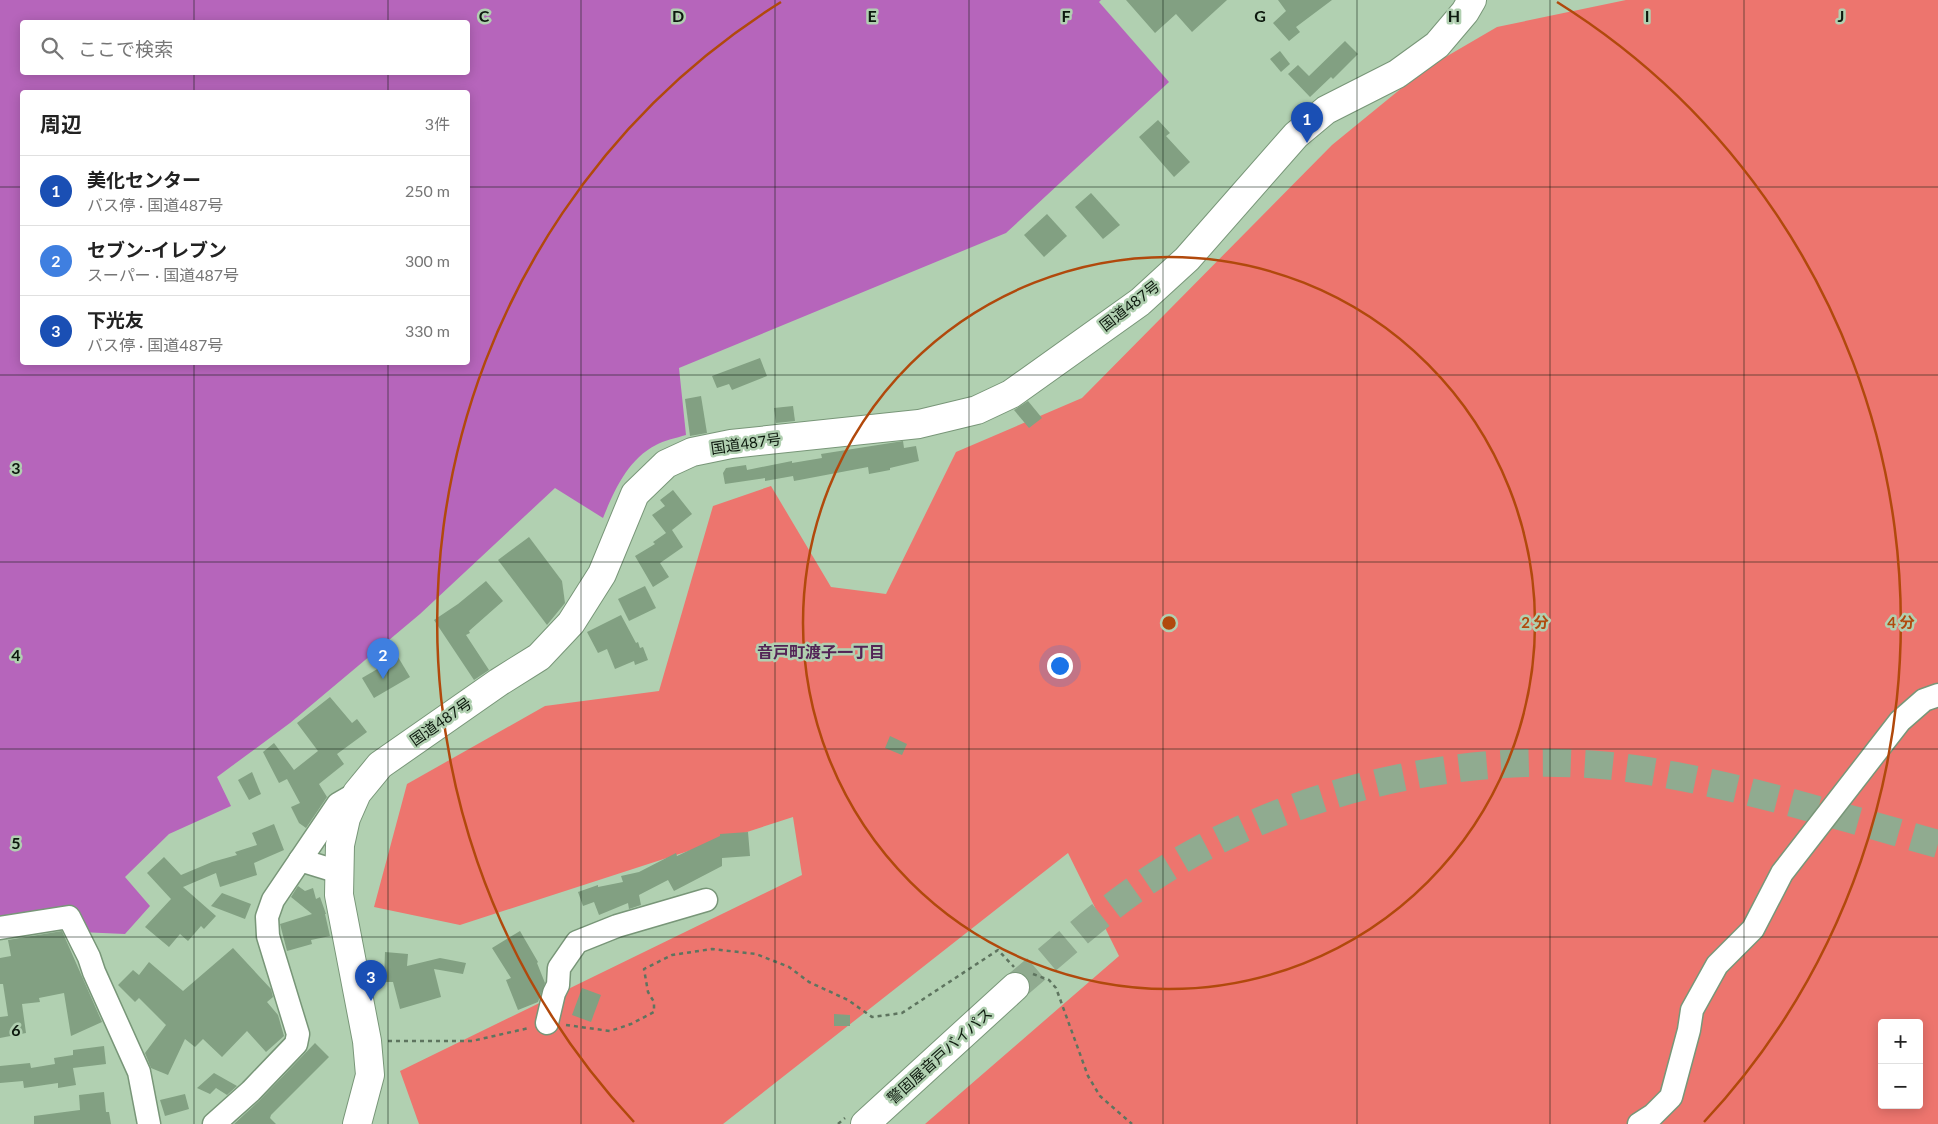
<!DOCTYPE html>
<html lang="ja">
<head>
<meta charset="utf-8">
<style>
	:root { --surface:#fff; --page:#f2f2f2; --text:#222; --muted:#767676; --line:#e0e0e0; --accent:#0b8043 }
	body { margin:0; font-family:Lato,"Noto Sans JP",sans-serif; background:var(--page); color:var(--text) }
	.controls { position:absolute; right:15px; bottom:15px; display:grid; overflow:hidden; border-radius:5px; box-shadow:0 2px 12px #0003 }
	.controls button { width:45px; height:45px; display:grid; place-items:center; padding:0; border:0; border-bottom:1px solid var(--line); background:var(--surface); color:var(--text); font:25px sans-serif }
	.you { position:absolute; left:1059px; top:665px; width:18px; height:18px; margin:-12px; border:4px solid #fff; border-radius:50%; background:#1a73e8; box-shadow:0 0 0 8px #1a73e833 }
	.badge { display:grid; place-items:center; width:32px; height:32px; border-radius:50%; background:var(--accent); color:#fff; font-size:16px; font-weight:700 }
	.pin { position:absolute; translate:-50% -41px; filter:drop-shadow(0 1px 2px #0008) }
	.pin::after { content:''; position:absolute; top:26px; width:18px; height:15px; background:inherit; clip-path:polygon(0 0,100% 0,50% 100%) }
	.list { margin:0; padding:0; list-style:none }
	h2 { display:flex; justify-content:space-between; align-items:center; height:65px; margin:0; padding:0 20px; font-size:21px }
	h2 small { font-size:16px; font-weight:400; color:var(--muted) }
	.list li { display:grid; grid-template-columns:32px 1fr auto; gap:15px; align-items:center; box-sizing:border-box; height:70px; padding:0 20px; border-top:1px solid var(--line) }
	.list b { display:block; font-size:19px; white-space:nowrap }
	.list p { margin:0; font-size:16px; white-space:nowrap; color:var(--muted) }
	.list em { font-size:16px; font-style:normal; color:var(--muted) }
	.icon { flex:none; width:28px; height:28px; fill:none; stroke:currentColor; stroke-width:2; stroke-linecap:round; stroke-linejoin:round }
	.map { position:relative; flex:none; width:1938px; height:1124px; overflow:hidden }
	.search { position:absolute; background:var(--surface); box-shadow:0 2px 12px #0003; left:20px; top:20px; width:450px; height:55px; display:flex; align-items:center; gap:12px; box-sizing:border-box; padding:0 18px; border-radius:5px; color:var(--muted); font-size:19px }
	.panel { position:absolute; background:var(--surface); box-shadow:0 2px 12px #0003; left:20px; top:90px; width:450px; height:275px; border-radius:5px }
	.map>svg:first-child { display:block }
	.green { fill:#ed756e; fill-rule:evenodd }
	.water { fill:#b665bb; fill-rule:evenodd }
	.building { fill:#82a082 }
	.lines { fill:none; stroke-linecap:round; stroke-linejoin:round }
	.highway-tunnel { stroke:#90ab90; stroke-width:28; stroke-dasharray:28 14; stroke-linecap:butt }
	.minor-casing { stroke:#789678; stroke-width:25 }
	.highway-casing { stroke:#789678; stroke-width:30 }
	.path { stroke:#5e745f; stroke-width:2.5; stroke-dasharray:4 4; stroke-linecap:butt }
	.minor { stroke:#fff; stroke-width:22 }
	.highway { stroke:#fff; stroke-width:28 }
	.grid { fill:none; stroke:#0d190e; stroke-width:1; stroke-opacity:0.55 }
	.ring { fill:none; stroke:#b1490c; stroke-width:2.5 }
	.labels { text-anchor:middle; stroke-width:5; stroke-linejoin:round; paint-order:stroke }
	.street-label { font-size:15px; fill:#0d190e; stroke:#b1d0b1 }
	.neighbourhood-label { font-size:16px; font-weight:bold; fill:#532456; stroke:#b1d0b1 }
	.grid-label { font-size:16px; text-anchor:middle; font-weight:bold; fill:#0d190e; stroke:#b1d0b1; stroke-width:5; stroke-linejoin:round; paint-order:stroke }
	.centre { fill:#b1490c; stroke:#b1d0b1; stroke-width:2.5 }
	.ring-label { font-size:15px; text-anchor:middle; font-weight:bold; fill:#b1490c; stroke:#b1d0b1; stroke-width:5; stroke-linejoin:round; paint-order:stroke }
</style>
</head>
<body>
<div class="map">
<svg width="1938" height="1124" viewBox="0 0 1938 1124">
	<rect width="100%" height="100%" fill="#b1d0b1"/>
	<!-- green -->
	<path class="green" d="M1626,0h312v1124h-1013l194,-168 -51,-103 -345,271h-304l-19,-53 402,-196 -9,-58 -333,108 -86,-18 33,-123 138,-78 114,-15 54,-185 58,-20 60,101 55,7 70,-142 126,-54 250,-253 93,-76 72,-42zM1882,1023h37v82h-37z"/>
	<!-- water -->
	<path class="water" d="M0,0h1101l-2,2 70,80 -163,151 -327,135 7,67c-10,3 -21,5 -30,10 -28,14 -42,46 -53,73l-48,-30 -135,126 -130,109 -73,54 14,29 -62,28 -44,43 25,29 -25,28 -45,-2 -10,-23 -70,13zM22,22h446v50h-446zM22,92h446v270h-446z"/>
	<!-- building -->
	<g class="building">
		<path d="M1126,0h101l-35,32 -16,-18 -21,19z"/>
		<path d="M1278,0h54l-36,27 4,5 -11,9 -16,-18 13,-12z"/>
		<path d="M1345,41l13,13 -25,25 -2,-2 -21,20 -22,-23 10,-9 11,11z"/>
		<path d="M1280,51l10,13 -9,8 -11,-13z"/>
		<path d="M1158,120l12,13 -4,3 24,26 -16,15 -35,-40z"/>
		<path d="M1091,193l29,32 -17,14 -28,-32z"/>
		<path d="M1047,214l20,22 -23,21 -20,-22z"/>
		<path d="M760,358l7,18 -35,14 -3,-6 -12,4 -5,-12z"/>
		<path d="M701,396l6,37 -17,3 -5,-37z"/>
		<path d="M1028,401l14,17 -13,10 -15,-18z"/>
		<path d="M793,406l2,15 -19,2 -2,-15z"/>
		<path d="M903,441l1,7 12,-2 3,15 -29,7v2l-21,4 -1,-7 -74,14 -1,-5 -28,5v-3l-40,6 -2,-11 3,-5 20,-3 1,5 45,-9v2l30,-5 -1,-4z"/>
		<path d="M673,490l19,24 -20,16 11,17 -23,16 9,14 -16,10 -18,-31 20,-12 -2,-2 13,-9 -14,-18 13,-9 -5,-6z"/>
		<path d="M529,537l33,44 3,22 -18,22 -49,-65z"/>
		<path d="M486,581l17,20 -34,30 1,2 -4,2 23,35 -15,10 -40,-60 24,-16z"/>
		<path d="M645,586l11,22 -27,13 -11,-22z"/>
		<path d="M621,615l15,28 2,-1 2,6 3,-1 5,13 -13,5 -1,-4 -19,8 -8,-20 -9,4 -11,-21z"/>
		<path d="M398,657l12,20 -36,21 -12,-20z"/>
		<path d="M330,697l22,26 5,-4 10,13 -30,22 7,10 -25,20 8,13 -21,31 -7,-5 -8,-16 9,-4 -13,-24 -8,4 -16,-31 11,-9 20,27 24,-19 -21,-28z"/>
		<path d="M890,736l17,8 -5,11 -17,-7z"/>
		<path d="M252,772l9,22 -12,6 -11,-20z"/>
		<path d="M274,824l10,26 -30,13 3,12 -37,12 -4,-14 -33,14 33,29 -12,13 -3,-3 -13,15 -8,-7 -11,13 -24,-20 26,-28 -24,-26 17,-16 17,18 31,-13 25,-7 -2,-3 22,-7 -5,-12z"/>
		<path d="M748,832l2,24 -28,2v8l-48,25 -6,-11 -29,15 2,10 -12,4 -1,-6 -29,12 -5,-13 -11,4 -5,-14 20,-7v2l25,-5 -2,-6 18,-4 37,-19 1,3 43,-20v-2z"/>
		<path d="M298,886l7,5 8,-3 3,11 4,-2 6,17h-1l5,22 -19,4 1,4 -25,7 -7,-27 32,-10 -21,-17z"/>
		<path d="M222,893l29,11 -6,15 -34,-13z"/>
		<path d="M62,931l40,91 -31,14 -7,-43 -25,5 1,4 -18,2 4,29 -26,5v-21l8,-1 -5,-32h-3v-26l11,-2 -3,-16z"/>
		<path d="M520,931l18,31 -1,1 8,20 -7,19 -20,8 -12,-30 5,-2 -19,-30z"/>
		<path d="M233,948l38,41 2,8 -6,5 11,13 6,21 -18,16 -19,-21 -25,26 -19,-18 -8,8 -10,-8 -17,36 -17,-7 -6,-15 21,-28 -27,-27 -4,4 -17,-17 15,-15 6,5 10,-13 34,29z"/>
		<path d="M385,952l23,2 -1,12 33,-8 26,5 -3,11 -29,-5 7,28 -41,12 -7,-27h-9z"/>
		<path d="M582,988l19,7 -10,27 -19,-7z"/>
		<path d="M834,1014l16,1v11h-16z"/>
		<path d="M315,1043l14,14 -58,58 -1,3 6,6h-42l26,-24z"/>
		<path d="M104,1046l2,18 -33,4 3,17 -18,3v-5l-34,5 -1,-7 -23,2v-17l30,-3 1,5 24,-4 -1,-6 19,-3v-5z"/>
		<path d="M214,1073l23,13 -10,9 -11,-7 -6,6 -13,-6z"/>
		<path d="M104,1092l2,20h3l2,12h-77v-8l46,-6 -1,-15z"/>
		<path d="M185,1094l4,15 -24,7 -5,-16z"/>
	</g>
	<g class="lines">
		<!-- highway-tunnel -->
		<path class="highway-tunnel" d="M1015,987c53,-45 105,-92 166,-127 135,-78 312,-115 467,-89 98,16 194,46 290,73"/>
		<!-- minor casing -->
		<g class="minor-casing">
			<g id="minor">
				<path d="M300,860l39,12"/>
				<path d="M0,928l69,-11 20,40 5,15 45,100 10,52"/>
				<path d="M547,1023l7,-30 4,-8 1,-17 18,-26 40,-16 89,-26"/>
				<path d="M214,1124l37,-33 45,-47 2,-10 -30,-98 -1,-19 6,-17 65,-96 19,-11"/>
				<path d="M1639,1124l14,-9 18,-18 18,-67 3,-20 25,-45 36,-36 29,-56 118,-152 24,-21 14,-5"/>
			</g>
		</g>
		<!-- highway casing -->
		<g class="highway-casing">
			<g id="highway">
				<path d="M357,1124l13,-49 -3,-34 -28,-146 1,-50 6,-27 11,-25 23,-28 119,-83 40,-25 32,-34 31,-49 33,-80 31,-30 26,-12 39,-8 188,-20 58,-14 34,-16 129,-92 47,-43 109,-124 30,-25 71,-36 40,-29 28,-33 7,-12"/>
				<path d="M865,1124l150,-137"/>
			</g>
		</g>
		<!-- path -->
		<g class="path">
			<path d="M1033,974l16,6 7,8 32,88 12,20 32,28"/>
			<path d="M566,1025l44,6 21,-7 23,-12v-10l-6,-10 -4,-23 28,-14 40,-6 44,5 33,13 20,15 39,18 24,17 30,-4 96,-63 16,17"/>
			<path d="M388,1041h84l57,-13"/>
			<path d="M838,1124l7,-6"/>
		</g>
		<!-- minor -->
		<use href="#minor" class="minor"/>
		<!-- highway -->
		<use href="#highway" class="highway"/>
	</g>
	<!-- grid -->
	<path class="grid" d="M194,0v22M388,0v22M581,0v1124M775,0v1124M969,0v1124M1163,0v1124M1357,0v1124M1550,0v1124M1744,0v1124M194,72v20M388,72v20M0,187h22M468,187h1470M194,362v762M388,362v762M0,375h1938M0,562h1938M0,749h1938M0,937h1938"/>
	<!-- distance rings -->
	<g class="ring">
		<circle cx="1169" cy="623" r="366"/>
		<path d="M634 1122A732 732 0 0 1 781 2M1557 2A732 732 0 0 1 1704 1122"/>
	</g>
	<g class="labels">
		<!-- street labels -->
		<g class="street-label">
			<text transform="translate(1130 306) rotate(-38)" y="5">国道487号</text>
			<text transform="translate(746 444) rotate(-8)" y="5">国道487号</text>
			<text transform="translate(441 722) rotate(-35)" y="5">国道487号</text>
			<text transform="translate(940 1056) rotate(-42)" y="5">警固屋音戸バイパス</text>
		</g>
		<!-- neighbourhood labels -->
		<g class="neighbourhood-label">
			<text x="821" y="658">音戸町渡子一丁目</text>
		</g>
	</g>
	<g class="grid-label">
		<text x="484" y="22">C</text>
		<text x="678" y="22">D</text>
		<text x="872" y="22">E</text>
		<text x="1066" y="22">F</text>
		<text x="1260" y="22">G</text>
		<text x="1454" y="22">H</text>
		<text x="1647" y="22">I</text>
		<text x="1841" y="22">J</text>
		<text x="16" y="474">3</text>
		<text x="16" y="661">4</text>
		<text x="16" y="849">5</text>
		<text x="16" y="1036">6</text>
	</g>
	<circle cx="1169" cy="623" r="8" class="centre"/>
	<g class="ring-label">
		<text x="1535" y="628">2 分</text>
		<text x="1901" y="628">4 分</text>
	</g>
</svg>
<div class="controls">
<button>+</button>
<button>−</button>
</div>
<div class="you"></div>
<div class="pin badge" style="left:1307px;top:143px;background:#1a4fb4">1</div>
<div class="pin badge" style="left:383px;top:679px;background:#3f7fe0">2</div>
<div class="pin badge" style="left:371px;top:1001px;background:#1a4fb4">3</div>
<div class="search"><svg class="icon" aria-label="search" viewBox="0 0 24 24"><circle cx="10" cy="10" r="6"/><path d="M15 15l6 6"/></svg>ここで検索</div>
<section class="panel">
<h2>周辺<small>3件</small></h2>
<ul class="list">
<li><span class="badge" style="background:#1a4fb4">1</span><div><b>美化センター</b><p>バス停 · 国道487号</p></div><em>250 m</em></li>
<li><span class="badge" style="background:#3f7fe0">2</span><div><b>セブン-イレブン</b><p>スーパー · 国道487号</p></div><em>300 m</em></li>
<li><span class="badge" style="background:#1a4fb4">3</span><div><b>下光友</b><p>バス停 · 国道487号</p></div><em>330 m</em></li>
</ul>
</section>
</div>
</body>
</html>
